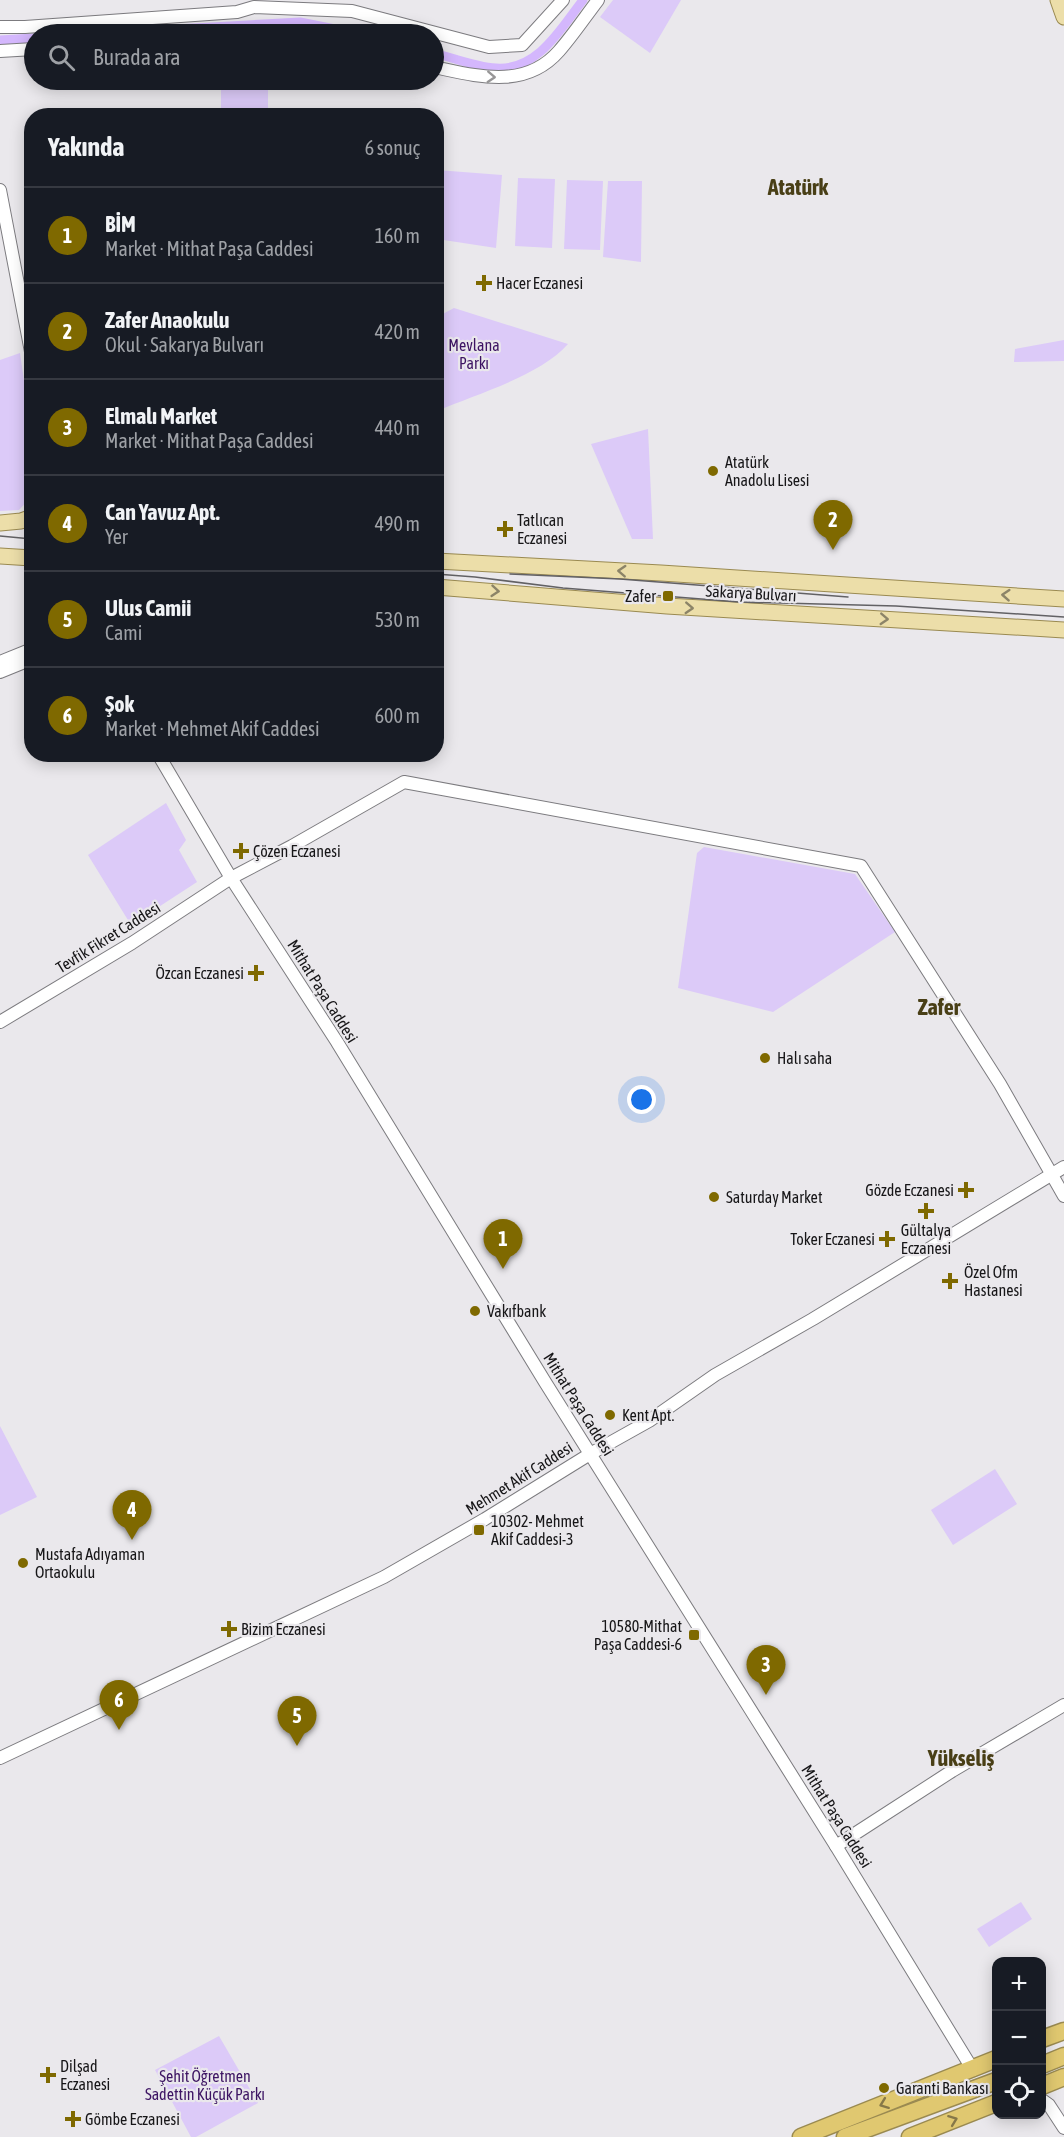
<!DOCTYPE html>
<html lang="tr">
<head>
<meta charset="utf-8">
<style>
	:root { --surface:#171b24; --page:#20242c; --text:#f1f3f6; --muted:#9ea1a6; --line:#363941; --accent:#7f6900 }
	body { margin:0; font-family:"Asap Condensed",sans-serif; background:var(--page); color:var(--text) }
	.controls { position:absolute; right:18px; bottom:18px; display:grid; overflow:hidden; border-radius:12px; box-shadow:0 3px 15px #0003 }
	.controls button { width:54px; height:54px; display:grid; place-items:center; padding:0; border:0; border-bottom:2px solid var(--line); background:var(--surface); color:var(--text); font:30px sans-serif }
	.you { position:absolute; left:642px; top:1100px; width:21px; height:21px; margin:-15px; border:4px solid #fff; border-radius:50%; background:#1a73e8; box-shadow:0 0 0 9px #1a73e833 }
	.badge { display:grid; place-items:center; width:39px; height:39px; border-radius:50%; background:var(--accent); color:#fff; font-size:20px; font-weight:700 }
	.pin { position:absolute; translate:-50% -50px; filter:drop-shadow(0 2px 3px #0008) }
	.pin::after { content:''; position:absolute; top:32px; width:21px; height:18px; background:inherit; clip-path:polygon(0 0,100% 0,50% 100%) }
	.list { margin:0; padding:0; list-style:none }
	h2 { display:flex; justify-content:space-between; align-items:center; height:78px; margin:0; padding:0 24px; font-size:26px }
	h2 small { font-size:20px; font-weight:400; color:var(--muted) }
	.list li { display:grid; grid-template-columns:39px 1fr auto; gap:18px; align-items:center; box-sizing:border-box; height:96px; padding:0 24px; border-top:2px solid var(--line) }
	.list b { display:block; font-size:22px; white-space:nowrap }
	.list p { margin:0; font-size:20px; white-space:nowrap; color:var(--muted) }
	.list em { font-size:20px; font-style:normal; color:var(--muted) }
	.icon { flex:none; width:33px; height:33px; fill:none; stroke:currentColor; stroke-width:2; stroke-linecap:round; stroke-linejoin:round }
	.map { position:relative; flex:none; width:1064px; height:2137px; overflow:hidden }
	.search { position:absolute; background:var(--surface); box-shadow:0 3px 15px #0003; left:24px; top:24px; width:420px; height:66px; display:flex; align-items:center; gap:15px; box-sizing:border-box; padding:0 21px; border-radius:33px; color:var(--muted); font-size:22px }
	.panel { position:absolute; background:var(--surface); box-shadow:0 3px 15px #0003; left:24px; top:108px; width:420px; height:654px; border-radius:24px }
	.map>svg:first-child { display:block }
	.park { fill:#dccaf8 }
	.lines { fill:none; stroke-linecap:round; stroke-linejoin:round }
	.canal { stroke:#d4b7fd; stroke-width:9 }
	.minor-casing { stroke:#7c7b7f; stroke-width:14 }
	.major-casing { stroke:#9a8a51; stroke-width:17 }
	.highway-casing { stroke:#9a8a51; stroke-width:19 }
	.minor { stroke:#fff; stroke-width:12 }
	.major { stroke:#ecdea9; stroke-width:15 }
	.highway { stroke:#e0c870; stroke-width:16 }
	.tram { stroke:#626164; stroke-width:1.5 }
	.oneway { stroke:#979697 }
	.oneway2 { stroke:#8c8468 }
	.oneway3 { stroke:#867848 }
	.poi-dot { fill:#7f6900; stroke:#eae8ec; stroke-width:2 }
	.labels { text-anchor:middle; stroke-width:4.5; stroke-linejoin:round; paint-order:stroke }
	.poi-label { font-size:16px; fill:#171618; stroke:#eae8ec; text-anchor:start }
	.park-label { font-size:16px; fill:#3d1463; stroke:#eae8ec }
	.street-label { font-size:16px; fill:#171618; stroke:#eae8ec }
	.district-label { font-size:22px; font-weight:bold; fill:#493f16; stroke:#eae8ec }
</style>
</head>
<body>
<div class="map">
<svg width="1064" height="2137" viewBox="0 0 1064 2137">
	<rect width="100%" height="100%" fill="#eae8ec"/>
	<!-- park -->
	<g class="park">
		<path d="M613,0h68l-31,53 -50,-36z"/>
		<rect x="221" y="80" width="47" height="35"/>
		<path d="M437,170l65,5 -6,73 -59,-9z"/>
		<path d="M518,178l37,1 -3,69 -37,-2z"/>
		<path d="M567,180l36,1 -3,69 -36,-1z"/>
		<path d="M608,181h34l-1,81 -38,-5z"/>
		<path d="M454,308l114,36c-28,32 -92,50 -131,67v-94z"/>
		<path d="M1064,340v21l-50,1 1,-13z"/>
		<path d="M20,353l11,77v67l-12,13 -19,1v-151z"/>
		<path d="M648,429l5,110h-21l-41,-95z"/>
		<path d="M437,498l6,1 -1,46h-5z"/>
		<path d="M166,803l20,37 -7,10 18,32 -66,43 -43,-70z"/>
		<path d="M704,847l151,27 40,58 -122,80 -95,-24 19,-135z"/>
		<path d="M0,1426l37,71 -37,18z"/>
		<path d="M995,1469l22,35 -64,41 -22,-35z"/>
		<path d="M1021,1902l11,17 -43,28 -12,-18z"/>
		<path d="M219,2036l39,67 -62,34h-5l-36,-67z"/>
	</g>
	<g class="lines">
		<!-- canal -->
		<g class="canal">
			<path d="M88,34l212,-12 60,12"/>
			<path d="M0,40l34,-2"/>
			<path d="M434,53c20,5 41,14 62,15 42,3 65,-40 87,-68"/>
		</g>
		<!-- minor casing -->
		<g class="minor-casing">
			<g id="minor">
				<path d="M0,27h25l212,-15 17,-5 98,4 137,36 33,-2 41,-45"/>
				<path d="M0,51l34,-2"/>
				<path d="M434,67c43,9 91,23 125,-16 14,-16 26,-34 39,-51"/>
				<path d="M0,190l32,167"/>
				<path d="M0,662l32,-13"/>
				<path d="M0,672l32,-13"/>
				<path d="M158,754l73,124 106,164 208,340 291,464 137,224"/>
				<path d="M0,1022l132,-79 99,-65 61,-32 112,-64 457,84 139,218 64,112"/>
				<path d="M0,1758l384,-181 101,-58 105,-65 59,-33 66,-46 98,-56 251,-152"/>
				<path d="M836,1846l116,-75 112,-66"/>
				<path d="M1042,2100l7,5 15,23"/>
			</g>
		</g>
		<!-- major casing -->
		<g class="major-casing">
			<g id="major">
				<path d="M1058,0l6,17"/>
				<path d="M0,523l21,-2 11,-4"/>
				<path d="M0,556l32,2"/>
				<path d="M436,561l225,12 403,26"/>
				<path d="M436,587l231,19 397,24"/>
			</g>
		</g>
		<!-- highway casing -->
		<g class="highway-casing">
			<g id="highway">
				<path d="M1042,2039l22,-8"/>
				<path d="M1042,2065l22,-9"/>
				<path d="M1042,2086l22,-9"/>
				<path d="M801,2137l195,-78"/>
				<path d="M845,2137l151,-56"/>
				<path d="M910,2137l86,-34"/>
			</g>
		</g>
		<!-- minor -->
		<use href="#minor" class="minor"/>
		<!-- major -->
		<use href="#major" class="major"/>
		<!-- highway -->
		<use href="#highway" class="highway"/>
		<!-- tram -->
		<g class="tram">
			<path d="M0,536l32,3"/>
			<path d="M436,574l39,3 88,11 176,14 157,4 168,11"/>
			<path d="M510,574l110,5 228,18"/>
		</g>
	</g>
	<!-- one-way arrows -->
	<defs><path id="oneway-chevron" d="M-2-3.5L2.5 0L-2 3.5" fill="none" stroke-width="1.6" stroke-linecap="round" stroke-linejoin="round" transform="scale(1.5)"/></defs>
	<use class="oneway" href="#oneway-chevron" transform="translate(491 77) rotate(3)"/>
	<g class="oneway2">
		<use href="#oneway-chevron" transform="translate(622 571) rotate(-177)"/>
		<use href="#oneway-chevron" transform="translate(495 591) rotate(5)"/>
		<use href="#oneway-chevron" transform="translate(1006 595) rotate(-176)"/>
		<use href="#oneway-chevron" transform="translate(689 608) rotate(3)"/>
		<use href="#oneway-chevron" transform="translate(884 619) rotate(3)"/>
	</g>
	<g class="oneway3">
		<use href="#oneway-chevron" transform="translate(884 2104) rotate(159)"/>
		<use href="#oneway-chevron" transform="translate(953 2120) rotate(-21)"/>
	</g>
	<!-- markers -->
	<g class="poi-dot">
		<path d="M481 274h6v6h6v6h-6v6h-6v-6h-6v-6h6z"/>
		<circle cx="713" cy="471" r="6"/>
		<path d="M502 520h6v6h6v6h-6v6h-6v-6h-6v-6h6z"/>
		<rect x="662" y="590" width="12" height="12" rx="3"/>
		<path d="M238 842h6v6h6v6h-6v6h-6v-6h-6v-6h6z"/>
		<path d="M253 964h6v6h6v6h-6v6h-6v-6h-6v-6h6z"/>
		<circle cx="765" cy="1058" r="6"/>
		<path d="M963 1181h6v6h6v6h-6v6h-6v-6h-6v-6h6z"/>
		<circle cx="714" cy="1197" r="6"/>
		<path d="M923 1202h6v6h6v6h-6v6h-6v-6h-6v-6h6z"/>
		<path d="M884 1230h6v6h6v6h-6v6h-6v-6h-6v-6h6z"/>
		<path d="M947 1272h6v6h6v6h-6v6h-6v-6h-6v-6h6z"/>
		<circle cx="475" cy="1311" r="6"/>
		<circle cx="610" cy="1415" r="6"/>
		<rect x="473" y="1524" width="12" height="12" rx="3"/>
		<circle cx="23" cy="1563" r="6"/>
		<path d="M226 1620h6v6h6v6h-6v6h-6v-6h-6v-6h6z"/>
		<rect x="688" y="1629" width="12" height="12" rx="3"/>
		<path d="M45 2066h6v6h6v6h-6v6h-6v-6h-6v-6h6z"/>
		<circle cx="884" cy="2088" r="6"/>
		<path d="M70 2110h6v6h6v6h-6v6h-6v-6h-6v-6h6z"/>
	</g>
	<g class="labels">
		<!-- poi labels -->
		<g class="poi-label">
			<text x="496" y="289">Hacer Eczanesi</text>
			<text x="725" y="468">Atatürk<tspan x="725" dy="18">Anadolu Lisesi</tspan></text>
			<text x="517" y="526">Tatlıcan<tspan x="517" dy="18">Eczanesi</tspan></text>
			<text x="656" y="602" text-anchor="end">Zafer</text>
			<text x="253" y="857">Çözen Eczanesi</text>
			<text x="244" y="979" text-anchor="end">Özcan Eczanesi</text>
			<text x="777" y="1064">Halı saha</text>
			<text x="954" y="1196" text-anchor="end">Gözde Eczanesi</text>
			<text x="726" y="1203">Saturday Market</text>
			<text x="926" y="1236" text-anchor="middle">Gültalya<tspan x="926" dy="18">Eczanesi</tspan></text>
			<text x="875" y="1245" text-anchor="end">Toker Eczanesi</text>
			<text x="964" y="1278">Özel Ofm<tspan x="964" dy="18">Hastanesi</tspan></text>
			<text x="487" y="1317">Vakıfbank</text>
			<text x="622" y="1421">Kent Apt.</text>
			<text x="491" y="1527">10302- Mehmet<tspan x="491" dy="18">Akif Caddesi-3</tspan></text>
			<text x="35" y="1560">Mustafa Adıyaman<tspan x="35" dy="18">Ortaokulu</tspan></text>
			<text x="682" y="1632" text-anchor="end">10580-Mithat<tspan x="682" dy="18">Paşa Caddesi-6</tspan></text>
			<text x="241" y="1635">Bizim Eczanesi</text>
			<text x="60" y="2072">Dilşad<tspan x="60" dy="18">Eczanesi</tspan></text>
			<text x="896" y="2094">Garanti Bankası</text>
			<text x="85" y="2125">Gömbe Eczanesi</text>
		</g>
		<!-- park labels -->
		<g class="park-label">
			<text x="474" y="351">Mevlana<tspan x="474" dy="18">Parkı</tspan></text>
			<text x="205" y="2082">Şehit Öğretmen<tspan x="205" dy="18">Sadettin Küçük Parkı</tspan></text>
		</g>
		<!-- street labels -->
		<g class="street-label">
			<text transform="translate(751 593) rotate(3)" y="6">Sakarya Bulvarı</text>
			<text transform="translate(108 937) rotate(-32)" y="6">Tevfik Fikret Caddesi</text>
			<text transform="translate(323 991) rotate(58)" y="6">Mithat Paşa Caddesi</text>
			<text transform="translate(579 1404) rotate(58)" y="6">Mithat Paşa Caddesi</text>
			<text transform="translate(519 1478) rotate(-32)" y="6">Mehmet Akif Caddesi</text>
			<text transform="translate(837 1816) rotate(58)" y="6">Mithat Paşa Caddesi</text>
		</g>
		<!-- district labels -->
		<g class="district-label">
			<text x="798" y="195">Atatürk</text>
			<text x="939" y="1015">Zafer</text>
			<text x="961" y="1766">Yükseliş</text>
		</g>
	</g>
</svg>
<div class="controls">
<button>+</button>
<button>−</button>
<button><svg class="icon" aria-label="locate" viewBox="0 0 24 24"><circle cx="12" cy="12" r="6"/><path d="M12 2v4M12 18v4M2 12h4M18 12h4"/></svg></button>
</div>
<div class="you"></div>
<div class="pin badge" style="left:503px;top:1269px">1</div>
<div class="pin badge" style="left:833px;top:550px">2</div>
<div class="pin badge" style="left:766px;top:1695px">3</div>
<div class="pin badge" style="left:132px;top:1540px">4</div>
<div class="pin badge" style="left:297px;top:1746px">5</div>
<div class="pin badge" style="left:119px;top:1730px">6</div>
<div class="search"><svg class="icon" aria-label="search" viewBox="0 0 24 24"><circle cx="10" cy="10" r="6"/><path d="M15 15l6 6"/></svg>Burada ara</div>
<section class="panel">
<h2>Yakında<small>6 sonuç</small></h2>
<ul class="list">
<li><span class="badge">1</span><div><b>BİM</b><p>Market · Mithat Paşa Caddesi</p></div><em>160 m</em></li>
<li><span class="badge">2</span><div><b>Zafer Anaokulu</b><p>Okul · Sakarya Bulvarı</p></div><em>420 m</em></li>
<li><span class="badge">3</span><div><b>Elmalı Market</b><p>Market · Mithat Paşa Caddesi</p></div><em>440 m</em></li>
<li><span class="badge">4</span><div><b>Can Yavuz Apt.</b><p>Yer</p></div><em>490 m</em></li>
<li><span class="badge">5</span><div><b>Ulus Camii</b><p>Cami</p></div><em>530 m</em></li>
<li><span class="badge">6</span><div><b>Şok</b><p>Market · Mehmet Akif Caddesi</p></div><em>600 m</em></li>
</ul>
</section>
</div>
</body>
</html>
